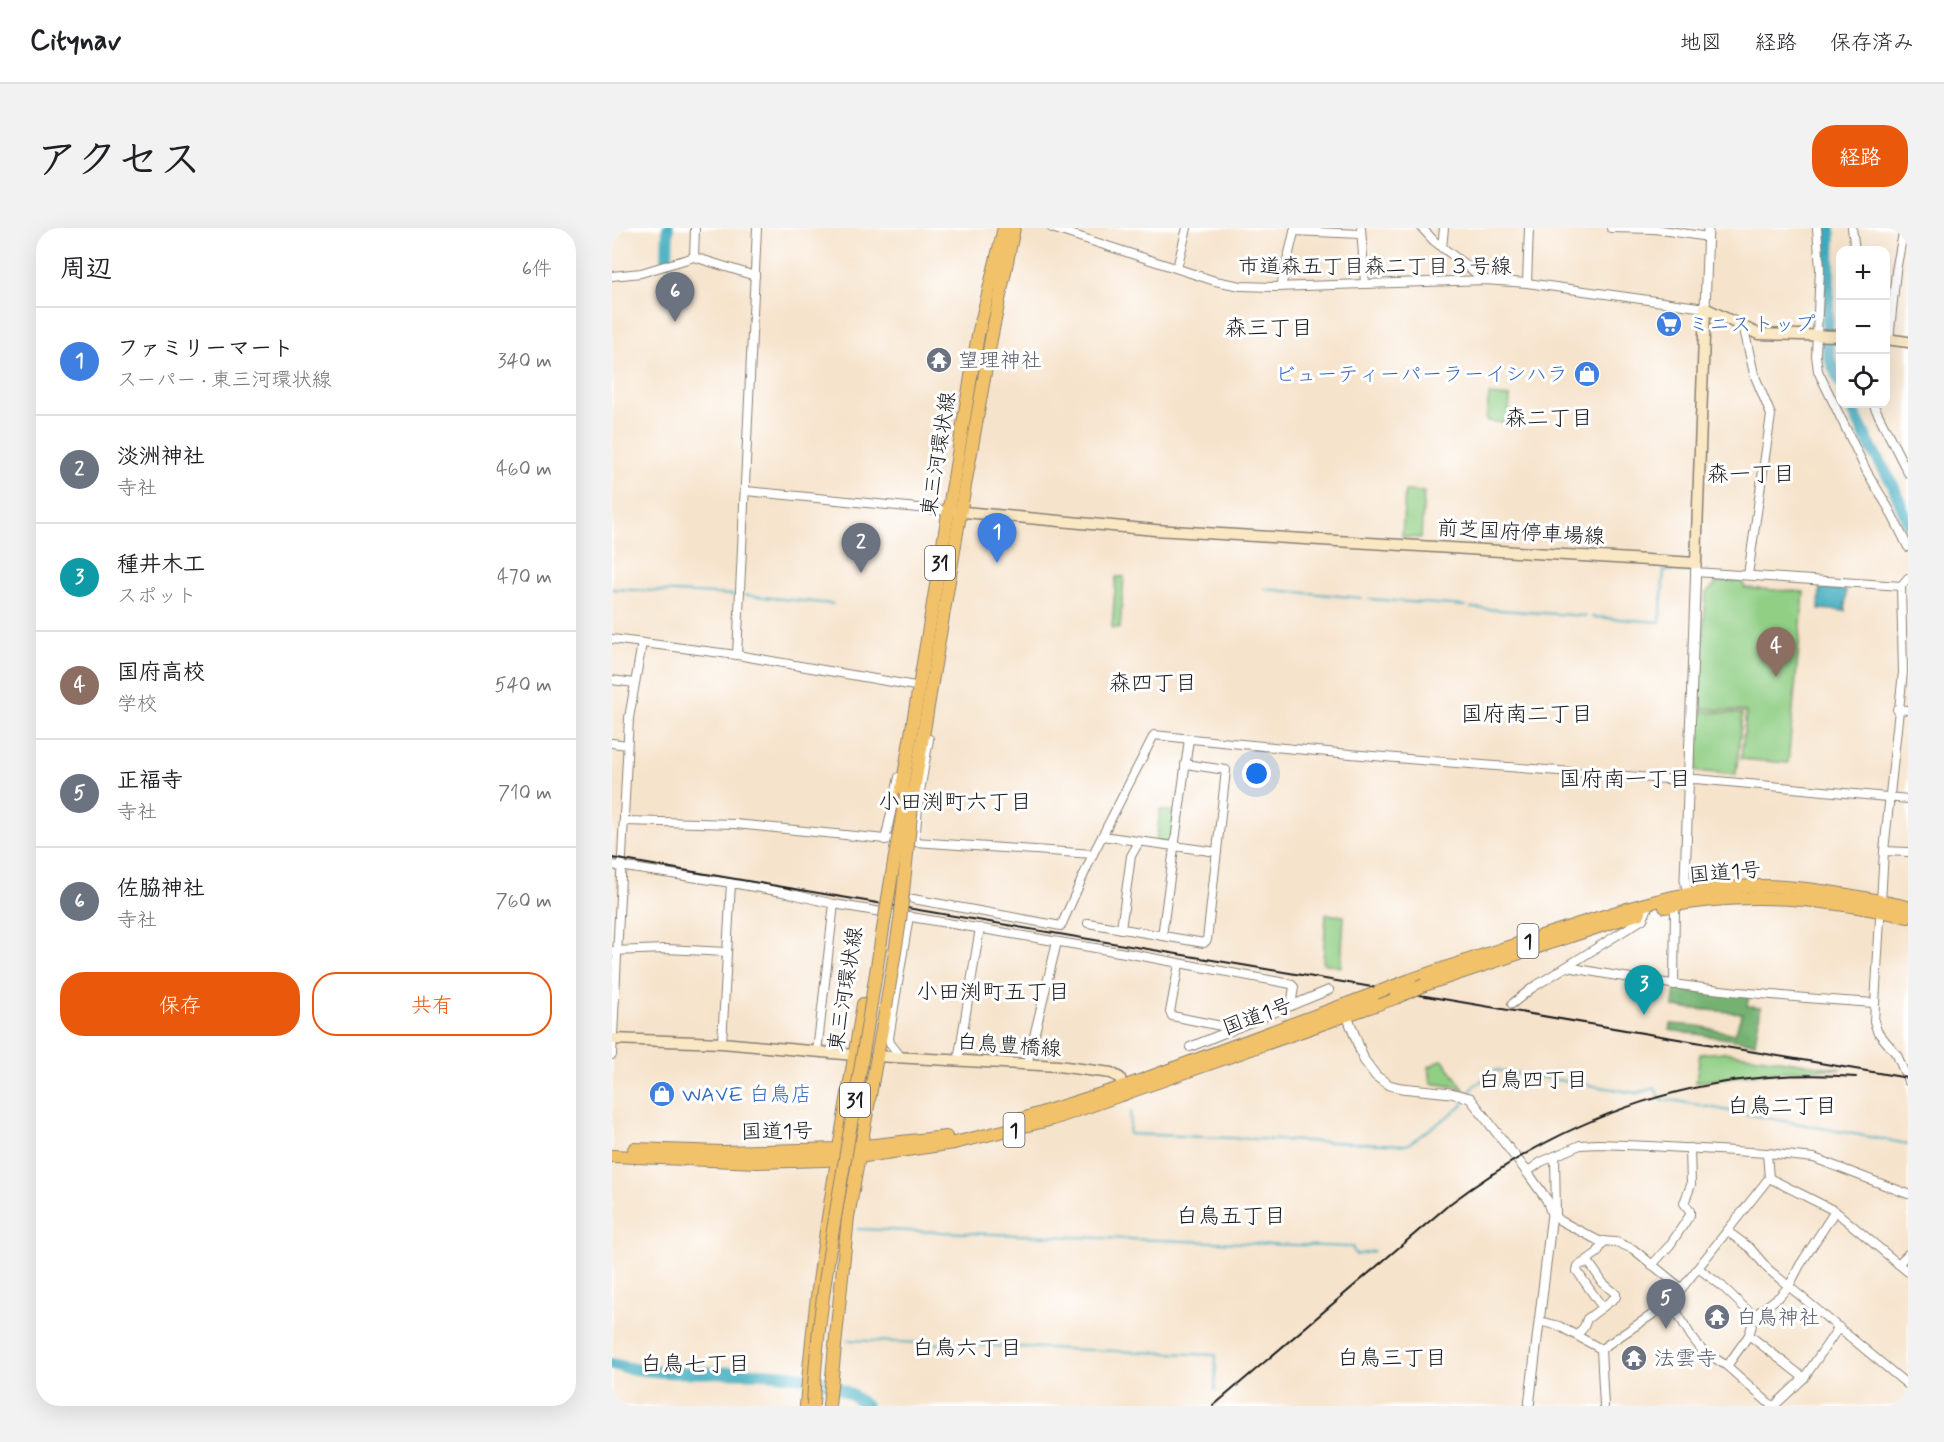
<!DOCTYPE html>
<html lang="ja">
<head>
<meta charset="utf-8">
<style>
	:root { --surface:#fff; --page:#f2f2f2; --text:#202124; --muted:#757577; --line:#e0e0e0; --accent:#ea580c }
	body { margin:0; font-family:Mynerve,"Klee One",sans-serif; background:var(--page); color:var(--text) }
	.controls { position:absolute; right:18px; top:18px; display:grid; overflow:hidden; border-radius:12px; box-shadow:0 6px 24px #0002 }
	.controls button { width:54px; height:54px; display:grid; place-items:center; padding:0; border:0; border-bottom:2px solid var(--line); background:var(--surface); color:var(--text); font:30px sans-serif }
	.you { position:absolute; left:645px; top:546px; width:21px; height:21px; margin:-15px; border:4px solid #fff; border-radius:50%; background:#1a73e8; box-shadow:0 0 0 9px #1a73e833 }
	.badge { display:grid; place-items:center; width:39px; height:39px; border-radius:50%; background:var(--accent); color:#fff; font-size:20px; font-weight:700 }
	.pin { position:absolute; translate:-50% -50px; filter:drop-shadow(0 2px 3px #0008) }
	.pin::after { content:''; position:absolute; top:32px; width:21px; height:18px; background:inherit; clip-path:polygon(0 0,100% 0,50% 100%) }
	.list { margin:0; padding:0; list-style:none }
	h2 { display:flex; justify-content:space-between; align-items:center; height:78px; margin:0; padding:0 24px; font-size:26px }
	h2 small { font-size:20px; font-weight:400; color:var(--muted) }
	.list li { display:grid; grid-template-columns:39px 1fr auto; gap:18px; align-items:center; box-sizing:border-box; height:108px; padding:0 24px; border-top:2px solid var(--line) }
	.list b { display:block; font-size:22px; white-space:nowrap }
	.list p { margin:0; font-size:20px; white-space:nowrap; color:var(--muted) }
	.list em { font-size:20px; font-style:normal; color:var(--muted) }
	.actions { display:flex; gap:12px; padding:18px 24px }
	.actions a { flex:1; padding:14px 0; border:2px solid var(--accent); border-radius:24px; text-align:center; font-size:21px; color:var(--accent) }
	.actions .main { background:var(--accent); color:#fff }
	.icon { flex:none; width:33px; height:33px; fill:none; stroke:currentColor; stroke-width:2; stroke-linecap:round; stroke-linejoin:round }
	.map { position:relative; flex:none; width:1296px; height:1178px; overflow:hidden; border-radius:24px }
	header { display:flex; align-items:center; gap:36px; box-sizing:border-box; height:84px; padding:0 30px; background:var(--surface); border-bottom:2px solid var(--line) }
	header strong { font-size:28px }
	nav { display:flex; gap:33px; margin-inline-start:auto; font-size:21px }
	.intro { display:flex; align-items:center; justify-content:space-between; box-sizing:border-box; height:144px; padding:0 36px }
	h1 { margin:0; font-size:42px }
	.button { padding:15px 27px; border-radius:24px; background:var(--accent); color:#fff; font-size:21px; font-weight:700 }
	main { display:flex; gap:36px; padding:0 36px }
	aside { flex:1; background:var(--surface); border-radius:24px; box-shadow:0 6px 24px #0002 }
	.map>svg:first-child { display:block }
	.green { fill:#91cf85; stroke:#567650; stroke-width:1.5 }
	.forest { fill:#74b272; stroke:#486747; stroke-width:1.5 }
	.water { fill:#3eaabd; stroke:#2d636c; stroke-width:1.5 }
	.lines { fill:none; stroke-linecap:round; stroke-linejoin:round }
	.stream { stroke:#3eaabd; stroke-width:2 }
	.river { stroke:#3eaabd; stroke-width:12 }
	.minor-casing { stroke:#898074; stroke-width:10 }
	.tertiary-casing { stroke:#898074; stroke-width:11 }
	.secondary-casing { stroke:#898074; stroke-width:13 }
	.primary-casing { stroke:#898074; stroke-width:14 }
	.trunk-casing { stroke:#898074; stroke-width:14 }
	.minor { stroke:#fff; stroke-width:8 }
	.tertiary { stroke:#fff; stroke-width:9 }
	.secondary { stroke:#fae7c3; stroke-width:10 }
	.primary { stroke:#f2c26a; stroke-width:12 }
	.trunk { stroke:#f2c26a; stroke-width:12 }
	.rail { stroke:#1c1c1c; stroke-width:2 }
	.primary-bridge-casing { stroke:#898074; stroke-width:14; stroke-linecap:butt }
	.trunk-bridge-casing { stroke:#898074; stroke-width:14; stroke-linecap:butt }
	.primary-bridge { stroke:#f2c26a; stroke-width:12 }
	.trunk-bridge { stroke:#f2c26a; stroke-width:12 }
	.labels { text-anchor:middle; stroke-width:6; stroke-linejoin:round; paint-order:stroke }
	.shield { fill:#fff; stroke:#606060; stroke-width:1.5 }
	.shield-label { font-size:20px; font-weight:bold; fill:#1c1c1c }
	.street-label { font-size:21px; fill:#1c1c1c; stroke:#fff }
	.shop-label { font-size:21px; fill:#366cbe; stroke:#fff; text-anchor:start }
	.worship-label { font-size:21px; fill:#5b616d; stroke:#fff; text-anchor:start }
	.neighbourhood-label { font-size:22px; fill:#1c1c1c; stroke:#fff }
</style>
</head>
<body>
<header>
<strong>Citynav</strong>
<nav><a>地図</a><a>経路</a><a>保存済み</a></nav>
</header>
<div class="intro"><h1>アクセス</h1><a class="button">経路</a></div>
<main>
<aside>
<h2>周辺<small>6件</small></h2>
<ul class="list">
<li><span class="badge" style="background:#3f7fe0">1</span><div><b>ファミリーマート</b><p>スーパー · 東三河環状線</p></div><em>340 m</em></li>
<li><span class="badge" style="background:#6b7280">2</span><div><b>淡洲神社</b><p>寺社</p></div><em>460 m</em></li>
<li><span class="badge" style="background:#0f9aa8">3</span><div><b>種井木工</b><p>スポット</p></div><em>470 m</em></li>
<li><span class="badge" style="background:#8d6e63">4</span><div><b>国府高校</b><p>学校</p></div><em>540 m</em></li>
<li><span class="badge" style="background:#6b7280">5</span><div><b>正福寺</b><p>寺社</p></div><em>710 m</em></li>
<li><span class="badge" style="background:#6b7280">6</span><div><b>佐脇神社</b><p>寺社</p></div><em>760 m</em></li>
</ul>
<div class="actions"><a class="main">保存</a><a>共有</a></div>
</aside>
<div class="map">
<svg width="1296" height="1178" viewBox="0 0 1296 1178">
	<rect width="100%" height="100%" fill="#fff"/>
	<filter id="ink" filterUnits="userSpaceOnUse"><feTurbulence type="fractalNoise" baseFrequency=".0167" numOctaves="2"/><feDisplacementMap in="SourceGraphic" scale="12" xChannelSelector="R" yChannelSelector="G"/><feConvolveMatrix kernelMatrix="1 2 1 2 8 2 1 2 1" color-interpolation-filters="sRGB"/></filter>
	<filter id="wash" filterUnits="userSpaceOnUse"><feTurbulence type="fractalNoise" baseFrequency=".008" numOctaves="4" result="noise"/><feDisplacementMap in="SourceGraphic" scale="24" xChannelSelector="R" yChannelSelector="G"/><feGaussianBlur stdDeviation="1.35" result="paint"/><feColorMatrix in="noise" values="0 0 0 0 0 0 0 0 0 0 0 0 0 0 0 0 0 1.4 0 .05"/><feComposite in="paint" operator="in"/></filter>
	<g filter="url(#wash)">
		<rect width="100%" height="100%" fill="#f6e3cb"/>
		<!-- green -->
		<g class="green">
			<path d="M877,167l21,2 -2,26 -22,-2z"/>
			<path d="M793,263l19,1 -3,46 -19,-1z"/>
			<path d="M504,349h8l-4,51h-8z"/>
			<path d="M1107,353h23l3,7 59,4 -16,171 -47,-4 5,-47 -48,-4 8,-115z"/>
			<path d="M1087,483l43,3 -6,61 -40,-4z"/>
			<path d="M548,582l15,2 -4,32 -15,-2z"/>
			<path d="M714,686l18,2 -3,51 -18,-4z"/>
			<path d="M1112,824l117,17c-52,0 -95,5 -145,13l4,-28z"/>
			<path d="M829,832l3,1 21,30 -8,-4 -26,-4 -2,-16z"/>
		</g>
		<!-- forest -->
		<path class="forest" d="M1063,761l74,6 -2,11 14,1 -6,36 -85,-13 1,-6 27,2 37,8 7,-21 -69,-6z"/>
		<!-- water -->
		<path class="water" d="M1208,360l26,2 -1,21 -26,-2z"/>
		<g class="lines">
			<!-- stream -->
			<g class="stream">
				<path d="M0,361l125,6"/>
				<path d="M652,361l98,9"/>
				<path d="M131,367l90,9"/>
				<path d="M756,371l97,7"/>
				<path d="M859,380l115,8"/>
				<path d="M980,389l68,5 4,-52 25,2"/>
				<path d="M856,868l6,-10 22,-16 141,23 18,-5 7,13 9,-1 237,44"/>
				<path d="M519,883l-2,23 278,11 54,-38 4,-7"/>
				<path d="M245,1001l495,18 4,8 18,-4"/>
				<path d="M235,1112l369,15 -1,35"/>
			</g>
			<!-- river -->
			<g class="river">
				<path d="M1218,0l-3,116 3,15 10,23"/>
				<path d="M55,32l1,-32"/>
				<path d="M1238,176l19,40 24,41 15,38"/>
				<path d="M0,1136c77,23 192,-14 254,42"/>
			</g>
		</g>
	</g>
	<g filter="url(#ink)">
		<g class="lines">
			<!-- minor casing -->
			<g class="minor-casing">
				<g id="minor">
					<path d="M440,0l163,53 26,5 33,1 211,-7 42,3 178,25"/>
					<path d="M749,0l4,56"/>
					<path d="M810,0l12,13 51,39"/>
					<path d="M999,0l44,1 53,8"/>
					<path d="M1205,0l3,41 -4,86 2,16 49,101 22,37 19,38"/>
					<path d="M1240,0l3,22"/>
					<path d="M682,3l67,3"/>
					<path d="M830,20l2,-20"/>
					<path d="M82,29l1,-29"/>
					<path d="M565,40l10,-40"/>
					<path d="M0,48l29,-3 53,-16 61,19"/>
					<path d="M915,55l2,-55"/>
					<path d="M669,59l14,-59"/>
					<path d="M1132,101l10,45 17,41 -23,160"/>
					<path d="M1277,112l7,-69 8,-43"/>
					<path d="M1261,176l35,69"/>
					<path d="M134,263l202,20"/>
					<path d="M1083,344l206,14"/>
					<path d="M1296,350l-7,8 2,86 -19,179 -10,170 3,10 20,24 11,26"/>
					<path d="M0,411l125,16 178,31"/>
					<path d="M125,427l20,-427"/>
					<path d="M0,452l22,3"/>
					<path d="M1285,481l11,1"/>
					<path d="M0,515l15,2"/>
					<path d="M13,593l110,3 180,18 178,12"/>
					<path d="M490,608l115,16"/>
					<path d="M273,612l14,-63"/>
					<path d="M303,614l4,-45 10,-58"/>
					<path d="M1272,623l24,1"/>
					<path d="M0,637l119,18"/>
					<path d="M301,671l148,27 32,-72 61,-119c175,19 351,32 526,45l16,-1 212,20"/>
					<path d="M476,695l116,20 3,-3 19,-170 -41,-6"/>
					<path d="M509,701l10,-73 8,-14"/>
					<path d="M550,708l27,-197"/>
					<path d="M0,723l54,-2 61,3"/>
					<path d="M567,736l-9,48 2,4 54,11 5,4"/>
					<path d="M956,739c101,20 203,29 306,36"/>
					<path d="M1062,757l1,-80"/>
					<path d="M900,776l20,-16 111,-69 4,-9"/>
					<path d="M110,815l9,-160 52,9 51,12"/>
					<path d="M578,819l139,-57"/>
					<path d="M205,824l17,-148 297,50 160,30 3,3 -3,19"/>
					<path d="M0,827l17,-337 13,-75"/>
					<path d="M289,829l-11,-14 -1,-5 20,-122"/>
					<path d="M346,833l22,-133"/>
					<path d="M415,837l30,-123"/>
					<path d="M943,928l1,61"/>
					<path d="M915,944l14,-10 39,-17 18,-1 52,2 117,7 47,5 94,36"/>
					<path d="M1157,950l66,33 73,61"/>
					<path d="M940,986l9,7 38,20 17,1 17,7 48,39"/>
					<path d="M1115,1003l23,17 18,21 140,116"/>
					<path d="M971,1035l14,-10 7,-12"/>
					<path d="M1286,1036l10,-10"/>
					<path d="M1040,1037l18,-20 20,-30v-4l-6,-8 7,-18 -1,-37"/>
					<path d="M1086,1040l24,18 25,24 8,5 25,-19 9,-10 11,-21 35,-54"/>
					<path d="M1059,1074l20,34 11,14 25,16 45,40"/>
					<path d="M927,1093l20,5 42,23"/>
					<path d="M965,1107l7,-8 3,-8 29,-22v-3l-13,-11 -13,-19 -7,-1 -5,3 -1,5 25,36"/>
					<path d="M1137,1107l55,43"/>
					<path d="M989,1121l70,-47 98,-124 -2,-25"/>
					<path d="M989,1121l3,57"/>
					<path d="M1115,1138l22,-31 6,-20"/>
					<path d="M1162,1178l30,-28 35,-51"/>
				</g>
			</g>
			<!-- tertiary casing -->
			<g class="tertiary-casing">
				<g id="tertiary">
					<path d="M1093,80l3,-80"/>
					<path d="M1077,672l-4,-20 11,-317"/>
					<path d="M733,782l19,50 12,16 13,9 12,3 50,5 19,5 57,74 20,28 5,14 -23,192"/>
				</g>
			</g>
			<!-- secondary casing -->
			<g class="secondary-casing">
				<g id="secondary">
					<path d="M1274,111l22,3"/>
					<path d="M342,283l201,19 541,33 9,-255 53,26 82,2"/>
					<path d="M0,811l110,4 132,12"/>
					<path d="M264,828l182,10 53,7 9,5 4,17"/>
				</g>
			</g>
			<!-- primary casing -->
			<g class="primary-casing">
				<g id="primary">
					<path d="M289,566l77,-459 26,-107"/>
					<path d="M301,568l50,-299 28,-158 23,-111"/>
					<path d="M194,1178c10,-135 35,-268 57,-402"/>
					<path d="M217,1178l19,-189 38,-210"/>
				</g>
			</g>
			<!-- trunk casing -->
			<g class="trunk-casing">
				<g id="trunk">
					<path d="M1053,679c84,-17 161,-8 243,10"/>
					<path d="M798,752c49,-17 98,-33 147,-49 59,-19 118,-39 180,-44 50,-5 122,9 171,20"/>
					<path d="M812,757l216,-72"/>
					<path d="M401,894l110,-35 253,-94"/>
					<path d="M22,921l89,3 116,-3 107,-12"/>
					<path d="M0,928l146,6 66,-2 34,-3 96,-14 99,-24 342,-121"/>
				</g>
			</g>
			<!-- minor -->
			<use href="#minor" class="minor"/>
			<!-- tertiary -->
			<use href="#tertiary" class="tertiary"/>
			<!-- secondary -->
			<use href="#secondary" class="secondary"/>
			<!-- primary -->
			<use href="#primary" class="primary"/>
			<!-- trunk -->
			<use href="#trunk" class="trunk"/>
			<!-- rail -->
			<g class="rail">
				<path d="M0,630l1296,220"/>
				<path d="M601,1178l238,-203c118,-89 256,-138 405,-126"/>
			</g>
			<!-- primary-bridge casing -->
			<g class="primary-bridge-casing">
				<g id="primary-bridge">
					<path d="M274,779l14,-86 13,-125"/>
					<path d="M201,1178c4,-97 23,-193 39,-288 19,-108 34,-216 54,-324"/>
				</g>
			</g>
			<!-- trunk-bridge casing -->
			<g class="trunk-bridge-casing">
				<g id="trunk-bridge">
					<path d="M764,765l34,-13"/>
					<path d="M783,770l29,-13"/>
				</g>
			</g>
			<!-- primary-bridge -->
			<use href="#primary-bridge" class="primary-bridge"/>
			<!-- trunk-bridge -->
			<use href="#trunk-bridge" class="trunk-bridge"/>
		</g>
	</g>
	<!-- icons -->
	<defs>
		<g id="supermarket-disc" transform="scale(1.35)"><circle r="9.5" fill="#3f7fe0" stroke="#fff"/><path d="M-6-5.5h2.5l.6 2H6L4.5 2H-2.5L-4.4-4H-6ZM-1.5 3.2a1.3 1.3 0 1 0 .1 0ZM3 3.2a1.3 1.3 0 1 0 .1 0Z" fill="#fff"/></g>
		<g id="temple-disc" transform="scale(1.35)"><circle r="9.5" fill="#6b7280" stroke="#fff"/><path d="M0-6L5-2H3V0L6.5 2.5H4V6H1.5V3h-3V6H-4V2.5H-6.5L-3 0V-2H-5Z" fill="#fff"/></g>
		<g id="shop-disc" transform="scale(1.35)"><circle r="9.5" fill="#3f7fe0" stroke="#fff"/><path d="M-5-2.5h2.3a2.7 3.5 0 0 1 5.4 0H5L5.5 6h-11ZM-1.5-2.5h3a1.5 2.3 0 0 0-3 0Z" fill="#fff"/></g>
	</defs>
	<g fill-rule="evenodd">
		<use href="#supermarket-disc" x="1057" y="96"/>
		<use href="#temple-disc" x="327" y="132"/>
		<use href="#shop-disc" x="975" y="146"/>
		<use href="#shop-disc" x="50" y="866"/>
		<use href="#temple-disc" x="1105" y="1089"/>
		<use href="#temple-disc" x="1022" y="1130"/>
	</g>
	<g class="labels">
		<!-- shield labels -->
		<g class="shield">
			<rect x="313" y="318" width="30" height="34" rx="4.5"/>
			<rect x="905.5" y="696" width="21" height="34" rx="4.5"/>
			<rect x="228" y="855" width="30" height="34" rx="4.5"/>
			<rect x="391.5" y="885" width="21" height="34" rx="4.5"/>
		</g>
		<g class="shield-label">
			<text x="328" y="342">31</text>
			<text x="916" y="720">1</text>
			<text x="243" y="879">31</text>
			<text x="402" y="909">1</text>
		</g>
		<!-- street labels -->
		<g class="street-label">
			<text x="763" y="45">市道森五丁目森二丁目３号線</text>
			<text transform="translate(326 226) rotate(-81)" y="7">東三河環状線</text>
			<text transform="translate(909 304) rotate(3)" y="7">前芝国府停車場線</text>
			<text transform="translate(1113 644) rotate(-5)" y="7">国道1号</text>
			<text transform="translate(233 761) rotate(-81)" y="7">東三河環状線</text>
			<text transform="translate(645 788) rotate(-20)" y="7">国道1号</text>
			<text transform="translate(397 817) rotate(4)" y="7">白鳥豊橋線</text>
			<text transform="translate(165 903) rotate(-1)" y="7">国道1号</text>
		</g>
		<!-- shop labels -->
		<g class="shop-label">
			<text x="1076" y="103">ミニストップ</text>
			<text x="956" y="153" text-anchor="end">ビューティーパーラーイシハラ</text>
			<text x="70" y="873">WAVE 白鳥店</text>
		</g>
		<!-- worship labels -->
		<g class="worship-label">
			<text x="346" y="139">望理神社</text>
			<text x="1124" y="1096">白鳥神社</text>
			<text x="1042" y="1137">法雲寺</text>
		</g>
		<!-- neighbourhood labels -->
		<g class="neighbourhood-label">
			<text x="657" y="107">森三丁目</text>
			<text x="937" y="197">森二丁目</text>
			<text x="1139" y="253">森一丁目</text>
			<text x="541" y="462">森四丁目</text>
			<text x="915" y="493">国府南二丁目</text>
			<text x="1013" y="558">国府南一丁目</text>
			<text x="343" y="581">小田渕町六丁目</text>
			<text x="381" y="771">小田渕町五丁目</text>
			<text x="921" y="859">白鳥四丁目</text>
			<text x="1170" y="885">白鳥二丁目</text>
			<text x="619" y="995">白鳥五丁目</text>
			<text x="355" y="1127">白鳥六丁目</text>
			<text x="780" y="1137">白鳥三丁目</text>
			<text x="83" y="1143">白鳥七丁目</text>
		</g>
	</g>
</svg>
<div class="controls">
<button>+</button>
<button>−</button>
<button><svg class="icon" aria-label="locate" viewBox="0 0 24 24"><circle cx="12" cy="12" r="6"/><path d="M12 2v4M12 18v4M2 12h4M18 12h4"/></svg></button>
</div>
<div class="you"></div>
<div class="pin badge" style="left:385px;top:335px;background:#3f7fe0">1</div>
<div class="pin badge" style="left:249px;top:345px;background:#6b7280">2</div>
<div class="pin badge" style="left:1032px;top:787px;background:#0f9aa8">3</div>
<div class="pin badge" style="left:1164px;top:449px;background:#8d6e63">4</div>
<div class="pin badge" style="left:1054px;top:1101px;background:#6b7280">5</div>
<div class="pin badge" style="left:63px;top:94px;background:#6b7280">6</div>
</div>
</main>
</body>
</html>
